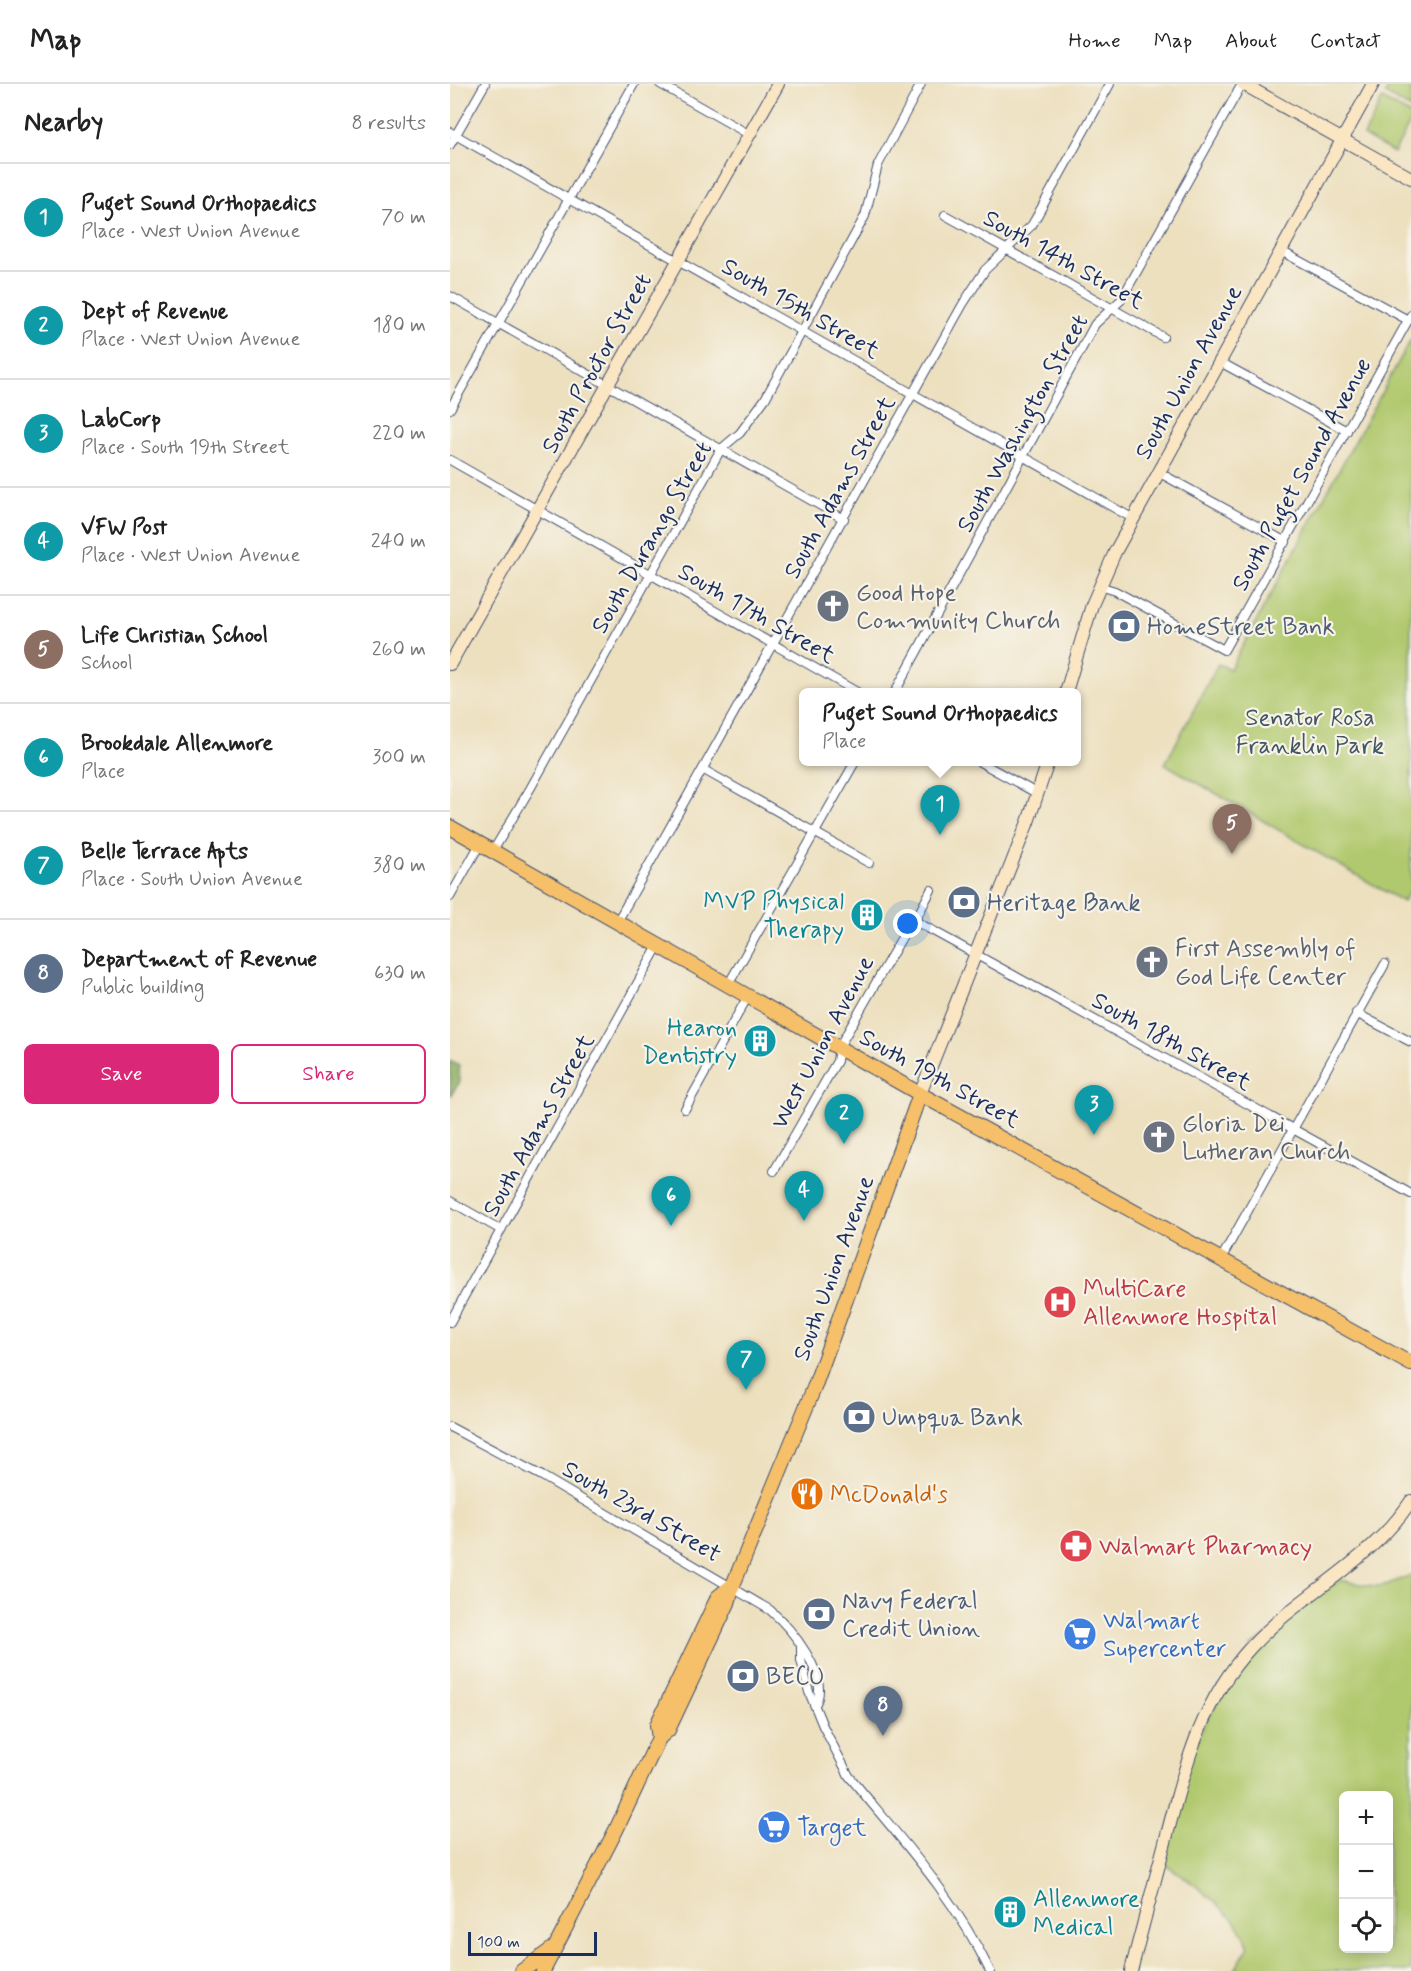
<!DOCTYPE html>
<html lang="en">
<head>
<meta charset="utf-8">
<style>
	:root { --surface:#fff; --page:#f2f2f2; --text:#222; --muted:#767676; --line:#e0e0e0; --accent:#db2777 }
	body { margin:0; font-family:Mynerve,sans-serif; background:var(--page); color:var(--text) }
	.controls { position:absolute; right:18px; bottom:18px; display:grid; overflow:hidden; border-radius:9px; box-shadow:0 3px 15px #0003 }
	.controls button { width:54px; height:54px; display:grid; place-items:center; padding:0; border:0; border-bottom:2px solid var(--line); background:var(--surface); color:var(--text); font:30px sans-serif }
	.scale { position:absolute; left:18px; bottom:15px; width:129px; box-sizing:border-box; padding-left:6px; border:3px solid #1b2f5e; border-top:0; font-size:16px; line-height:21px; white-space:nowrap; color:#1b2f5e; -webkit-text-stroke:4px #f7f3e8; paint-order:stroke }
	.you { position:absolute; left:458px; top:840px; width:21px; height:21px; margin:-15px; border:4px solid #fff; border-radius:50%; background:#1a73e8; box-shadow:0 0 0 9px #1a73e833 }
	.badge { display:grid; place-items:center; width:39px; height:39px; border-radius:50%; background:var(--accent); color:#fff; font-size:20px; font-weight:700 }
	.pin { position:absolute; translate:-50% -50px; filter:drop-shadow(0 2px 3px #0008) }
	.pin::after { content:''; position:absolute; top:32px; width:21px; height:18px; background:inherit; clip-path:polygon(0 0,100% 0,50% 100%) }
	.popup { position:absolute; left:349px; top:604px; width:282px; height:78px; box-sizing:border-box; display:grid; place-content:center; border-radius:9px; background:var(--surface); filter:drop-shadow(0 2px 4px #0005); font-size:20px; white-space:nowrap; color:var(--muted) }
	.popup b { font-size:22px; color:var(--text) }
	.popup::after { content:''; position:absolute; left:50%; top:100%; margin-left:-12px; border:12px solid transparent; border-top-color:var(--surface) }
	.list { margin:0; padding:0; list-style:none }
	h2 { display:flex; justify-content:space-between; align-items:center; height:78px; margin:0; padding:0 24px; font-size:26px }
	h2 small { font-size:20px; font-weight:400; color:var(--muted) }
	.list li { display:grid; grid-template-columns:39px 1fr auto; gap:18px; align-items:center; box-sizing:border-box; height:108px; padding:0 24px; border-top:2px solid var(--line) }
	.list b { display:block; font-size:22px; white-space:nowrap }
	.list p { margin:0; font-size:20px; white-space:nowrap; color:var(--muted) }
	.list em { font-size:20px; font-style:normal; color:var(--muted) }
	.actions { display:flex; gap:12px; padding:18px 24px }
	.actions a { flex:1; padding:14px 0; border:2px solid var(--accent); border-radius:9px; text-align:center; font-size:21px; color:var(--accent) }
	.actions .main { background:var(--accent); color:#fff }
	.icon { flex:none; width:33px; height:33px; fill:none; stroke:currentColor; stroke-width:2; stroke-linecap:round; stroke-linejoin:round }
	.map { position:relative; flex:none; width:961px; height:1887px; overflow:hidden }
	header { display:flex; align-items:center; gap:36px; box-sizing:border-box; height:84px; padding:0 30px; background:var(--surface); border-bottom:2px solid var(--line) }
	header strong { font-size:28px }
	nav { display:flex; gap:33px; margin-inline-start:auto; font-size:21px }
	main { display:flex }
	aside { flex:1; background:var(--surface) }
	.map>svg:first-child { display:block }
	.green { fill:#b1c96e; stroke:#667c66; stroke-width:1.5; fill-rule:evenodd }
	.forest { fill:#8cad61; stroke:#546e60; stroke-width:1.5 }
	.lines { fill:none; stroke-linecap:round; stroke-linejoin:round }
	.street-casing { stroke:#3a4a6d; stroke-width:10 }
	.secondary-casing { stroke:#3a4a6d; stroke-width:14 }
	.primary-casing { stroke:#3a4a6d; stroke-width:16 }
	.street { stroke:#fff; stroke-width:8 }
	.secondary { stroke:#fbe6c4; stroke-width:12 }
	.primary { stroke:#f6c06b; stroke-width:14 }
	.labels { text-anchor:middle; stroke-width:4.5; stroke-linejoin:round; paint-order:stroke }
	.street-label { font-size:24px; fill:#1b2f5e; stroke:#f7f3e8 }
	.worship-label { font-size:24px; fill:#5b616d; stroke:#f7f3e8; text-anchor:start }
	.service-label { font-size:24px; fill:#4e5e75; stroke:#f7f3e8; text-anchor:start }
	.park-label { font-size:24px; fill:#405662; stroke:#f7f3e8 }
	.culture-label { font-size:24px; fill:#0d838f; stroke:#f7f3e8; text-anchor:end }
	.health-label { font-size:24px; fill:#be3a42; stroke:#f7f3e8; text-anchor:start }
	.food-label { font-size:24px; fill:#c56008; stroke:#f7f3e8; text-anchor:start }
	.shop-label { font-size:24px; fill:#366cbe; stroke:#f7f3e8; text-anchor:start }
</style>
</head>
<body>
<header>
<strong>Map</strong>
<nav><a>Home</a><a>Map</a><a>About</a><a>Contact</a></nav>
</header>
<main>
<aside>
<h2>Nearby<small>8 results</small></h2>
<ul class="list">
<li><span class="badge" style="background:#0f9aa8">1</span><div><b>Puget Sound Orthopaedics</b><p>Place · West Union Avenue</p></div><em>70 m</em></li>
<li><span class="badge" style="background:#0f9aa8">2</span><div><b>Dept of Revenue</b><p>Place · West Union Avenue</p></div><em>180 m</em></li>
<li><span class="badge" style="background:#0f9aa8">3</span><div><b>LabCorp</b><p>Place · South 19th Street</p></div><em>220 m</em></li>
<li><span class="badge" style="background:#0f9aa8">4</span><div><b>VFW Post</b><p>Place · West Union Avenue</p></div><em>240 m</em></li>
<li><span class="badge" style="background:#8d6e63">5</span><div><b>Life Christian School</b><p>School</p></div><em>260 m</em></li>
<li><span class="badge" style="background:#0f9aa8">6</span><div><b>Brookdale Allenmore</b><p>Place</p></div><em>300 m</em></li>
<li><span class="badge" style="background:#0f9aa8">7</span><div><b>Belle Terrace Apts</b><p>Place · South Union Avenue</p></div><em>380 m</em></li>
<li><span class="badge" style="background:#5c6f8a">8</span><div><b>Department of Revenue</b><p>Public building</p></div><em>630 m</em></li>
</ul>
<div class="actions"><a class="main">Save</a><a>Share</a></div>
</aside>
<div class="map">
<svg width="961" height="1887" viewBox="0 0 961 1887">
	<rect width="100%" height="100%" fill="#f7f3e8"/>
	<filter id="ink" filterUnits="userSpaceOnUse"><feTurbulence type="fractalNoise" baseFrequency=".0167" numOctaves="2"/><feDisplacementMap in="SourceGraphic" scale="12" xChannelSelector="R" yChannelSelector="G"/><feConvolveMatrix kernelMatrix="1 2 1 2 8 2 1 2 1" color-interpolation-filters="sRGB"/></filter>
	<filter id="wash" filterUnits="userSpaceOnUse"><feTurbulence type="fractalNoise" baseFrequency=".008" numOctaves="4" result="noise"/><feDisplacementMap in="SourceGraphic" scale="24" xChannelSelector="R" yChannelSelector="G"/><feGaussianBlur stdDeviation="1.35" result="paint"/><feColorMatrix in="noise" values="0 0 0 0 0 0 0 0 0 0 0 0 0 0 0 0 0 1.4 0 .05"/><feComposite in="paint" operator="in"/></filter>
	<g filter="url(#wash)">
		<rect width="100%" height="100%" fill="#ede0bf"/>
		<!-- green -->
		<g class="green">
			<path d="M941,0h20v25l-26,-15z"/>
			<path d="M932,15l29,16v6l-17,32 -30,-17z"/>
			<path d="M961,255v549l-8,14 -238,-138 53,-100 12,5z"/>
			<path d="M961,1491v396h-177l14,-23c-1,-28 -65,-73 -88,-87l31,-115 61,-100 88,-66c38,7 34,11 71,-5zM894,1712h44v152h-44z"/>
		</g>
		<!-- forest -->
		<path class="forest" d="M0,977l9,5 1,16 -10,14z"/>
	</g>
	<g filter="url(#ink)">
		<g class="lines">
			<!-- street casing -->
			<g class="street-casing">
				<g id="street">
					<path d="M210,0l90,51"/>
					<path d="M0,48l682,386"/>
					<path d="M0,61l35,-61"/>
					<path d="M495,131l218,122"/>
					<path d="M831,167l127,69"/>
					<path d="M0,212l394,223"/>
					<path d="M770,278l127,69"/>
					<path d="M0,325l184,-325"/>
					<path d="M0,376l407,232"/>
					<path d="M708,388l128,70"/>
					<path d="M649,502l16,5 109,59 187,-335"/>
					<path d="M445,608l200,-368 26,-24 121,-216"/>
					<path d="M530,678l58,32"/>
					<path d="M254,686l165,93"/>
					<path d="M43,767l37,-62 191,-340 19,-16 25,-34 100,-183 13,-51 43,-81"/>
					<path d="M481,806l-16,31 496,273"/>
					<path d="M0,813l30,-53"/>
					<path d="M167,838l346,-618 22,-34 47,-45 78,-141"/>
					<path d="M278,901l127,-223"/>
					<path d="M906,929l55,29"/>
					<path d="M235,1025l63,-113"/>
					<path d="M324,1087l63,-110 2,-14 66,-115"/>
					<path d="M0,1117l51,29"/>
					<path d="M771,1175l164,-295"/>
					<path d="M0,1238l208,-376"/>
					<path d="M0,1343l92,49 228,134c20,17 60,65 46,93"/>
					<path d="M351,1562v14l8,32 14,34 26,50c54,66 103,117 141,195"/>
				</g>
			</g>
			<!-- secondary casing -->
			<g class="secondary-casing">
				<g id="secondary">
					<path d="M793,0l168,94"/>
					<path d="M0,580l328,-580"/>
					<path d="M616,608l26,-87 23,-53 258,-468"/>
					<path d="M470,1010l108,-272 20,-60"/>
					<path d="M681,1887c12,-47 25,-94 37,-140 18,-68 34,-131 83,-184 50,-54 119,-84 160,-146"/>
				</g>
			</g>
			<!-- primary casing -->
			<g class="primary-casing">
				<g id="primary">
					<path d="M0,743l470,267 491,270"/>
					<path d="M209,1654l-2,-13 61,-128 15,-12"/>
					<path d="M72,1887l29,-21"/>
					<path d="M93,1887l73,-141 43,-92 9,-8 60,-127 5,-18 81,-197 106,-294"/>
				</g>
			</g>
			<!-- street -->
			<use href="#street" class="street"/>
			<!-- secondary -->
			<use href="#secondary" class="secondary"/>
			<!-- primary -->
			<use href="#primary" class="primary"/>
		</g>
	</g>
	<!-- icons -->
	<defs>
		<g id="church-disc" transform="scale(1.725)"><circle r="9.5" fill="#6b7280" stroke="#f7f3e8"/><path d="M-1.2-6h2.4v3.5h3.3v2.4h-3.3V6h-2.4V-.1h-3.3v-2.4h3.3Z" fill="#fff"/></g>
		<g id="bank-disc" transform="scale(1.725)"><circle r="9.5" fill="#5c6f8a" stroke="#f7f3e8"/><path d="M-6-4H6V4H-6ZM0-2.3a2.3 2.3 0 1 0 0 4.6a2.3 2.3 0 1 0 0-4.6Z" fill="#fff"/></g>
		<g id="building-disc" transform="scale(1.725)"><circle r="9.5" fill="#0f9aa8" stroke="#f7f3e8"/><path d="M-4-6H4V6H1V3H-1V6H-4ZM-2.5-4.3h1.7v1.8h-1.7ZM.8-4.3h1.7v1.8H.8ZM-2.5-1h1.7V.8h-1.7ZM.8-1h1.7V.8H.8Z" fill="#fff"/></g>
		<g id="hospital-disc" transform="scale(1.725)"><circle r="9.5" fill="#e0444e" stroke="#f7f3e8"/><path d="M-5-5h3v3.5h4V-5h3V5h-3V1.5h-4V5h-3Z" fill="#fff"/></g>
		<g id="restaurant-disc" transform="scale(1.725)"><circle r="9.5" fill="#e8710a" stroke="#f7f3e8"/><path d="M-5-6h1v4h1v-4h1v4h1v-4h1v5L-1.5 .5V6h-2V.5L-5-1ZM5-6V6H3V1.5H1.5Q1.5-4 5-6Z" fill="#fff"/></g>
		<g id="pharmacy-disc" transform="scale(1.725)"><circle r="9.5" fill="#e0444e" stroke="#f7f3e8"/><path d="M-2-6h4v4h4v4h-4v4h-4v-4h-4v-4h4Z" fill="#fff"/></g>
		<g id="supermarket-disc" transform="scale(1.725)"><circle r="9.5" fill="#3f7fe0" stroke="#f7f3e8"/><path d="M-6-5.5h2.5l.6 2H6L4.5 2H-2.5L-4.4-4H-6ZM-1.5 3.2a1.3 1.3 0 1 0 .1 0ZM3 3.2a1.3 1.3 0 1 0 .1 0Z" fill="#fff"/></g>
	</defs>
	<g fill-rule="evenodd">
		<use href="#church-disc" x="383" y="522"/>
		<use href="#bank-disc" x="674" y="542"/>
		<use href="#bank-disc" x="514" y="818"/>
		<use href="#building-disc" x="417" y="831"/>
		<use href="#church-disc" x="702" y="878"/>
		<use href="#building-disc" x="310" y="957"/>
		<use href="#church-disc" x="709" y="1053"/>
		<use href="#hospital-disc" x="610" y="1218"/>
		<use href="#bank-disc" x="409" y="1333"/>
		<use href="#restaurant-disc" x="357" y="1410"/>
		<use href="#pharmacy-disc" x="626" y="1462"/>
		<use href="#bank-disc" x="369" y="1530"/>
		<use href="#supermarket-disc" x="630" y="1550"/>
		<use href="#bank-disc" x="293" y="1592"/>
		<use href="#supermarket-disc" x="324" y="1743"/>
		<use href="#building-disc" x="560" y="1828"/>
	</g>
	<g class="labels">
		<!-- street labels -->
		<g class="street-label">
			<text transform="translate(614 175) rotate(29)" y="8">South 14th Street</text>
			<text transform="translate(351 224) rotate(30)" y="8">South 15th Street</text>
			<text transform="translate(146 279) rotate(-61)" y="8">South Proctor Street</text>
			<text transform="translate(738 288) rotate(-61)" y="8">South Union Avenue</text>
			<text transform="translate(572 339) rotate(-61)" y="8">South Washington Street</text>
			<text transform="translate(851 390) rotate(-61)" y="8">South Puget Sound Avenue</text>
			<text transform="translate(389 403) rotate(-61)" y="8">South Adams Street</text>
			<text transform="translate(201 453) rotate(-60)" y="8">South Durango Street</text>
			<text transform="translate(307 529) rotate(30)" y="8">South 17th Street</text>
			<text transform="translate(722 957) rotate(29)" y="8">South 18th Street</text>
			<text transform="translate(372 958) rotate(-62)" y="8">West Union Avenue</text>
			<text transform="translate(490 994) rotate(29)" y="8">South 19th Street</text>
			<text transform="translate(88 1041) rotate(-61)" y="8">South Adams Street</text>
			<text transform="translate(383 1184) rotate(-70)" y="8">South Union Avenue</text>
			<text transform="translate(192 1427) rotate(30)" y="8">South 23rd Street</text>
		</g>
		<!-- worship labels -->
		<g class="worship-label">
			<text x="406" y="516">Good Hope<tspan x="406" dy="28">Community Church</tspan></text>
			<text x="725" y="872">First Assembly of<tspan x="725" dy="28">God Life Center</tspan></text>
			<text x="732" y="1047">Gloria Dei<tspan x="732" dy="28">Lutheran Church</tspan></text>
		</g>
		<!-- service labels -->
		<g class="service-label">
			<text x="697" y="550">HomeStreet Bank</text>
			<text x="537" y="826">Heritage Bank</text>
			<text x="432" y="1341">Umpqua Bank</text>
			<text x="392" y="1524">Navy Federal<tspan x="392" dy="28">Credit Union</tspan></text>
			<text x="316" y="1600">BECU</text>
		</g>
		<!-- park labels -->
		<g class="park-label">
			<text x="860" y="641">Senator Rosa<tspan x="860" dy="28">Franklin Park</tspan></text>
		</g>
		<!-- culture labels -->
		<g class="culture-label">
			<text x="394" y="825">MVP Physical<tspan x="394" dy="28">Therapy</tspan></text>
			<text x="287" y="951">Hearon<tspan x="287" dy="28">Dentistry</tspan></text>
			<text x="583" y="1822" text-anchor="start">Allenmore<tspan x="583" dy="28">Medical</tspan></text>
		</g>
		<!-- health labels -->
		<g class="health-label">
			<text x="633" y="1212">MultiCare<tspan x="633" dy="28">Allenmore Hospital</tspan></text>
			<text x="649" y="1470">Walmart Pharmacy</text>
		</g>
		<!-- food labels -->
		<g class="food-label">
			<text x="380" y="1418">McDonald's</text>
		</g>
		<!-- shop labels -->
		<g class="shop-label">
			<text x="653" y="1544">Walmart<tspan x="653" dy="28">Supercenter</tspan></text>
			<text x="347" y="1751">Target</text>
		</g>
	</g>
</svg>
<div class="controls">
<button>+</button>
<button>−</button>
<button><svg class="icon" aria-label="locate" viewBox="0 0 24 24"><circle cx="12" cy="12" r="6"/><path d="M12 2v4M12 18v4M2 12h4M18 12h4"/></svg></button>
</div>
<div class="scale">100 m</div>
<div class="you"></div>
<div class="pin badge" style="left:490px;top:751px;background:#0f9aa8">1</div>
<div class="popup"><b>Puget Sound Orthopaedics</b>Place</div>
<div class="pin badge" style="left:394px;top:1060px;background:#0f9aa8">2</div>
<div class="pin badge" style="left:644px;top:1051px;background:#0f9aa8">3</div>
<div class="pin badge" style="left:354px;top:1137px;background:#0f9aa8">4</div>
<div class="pin badge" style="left:782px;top:770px;background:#8d6e63">5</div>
<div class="pin badge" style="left:221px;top:1142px;background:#0f9aa8">6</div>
<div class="pin badge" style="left:296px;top:1306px;background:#0f9aa8">7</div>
<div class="pin badge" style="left:433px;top:1652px;background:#5c6f8a">8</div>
</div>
</main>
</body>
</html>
